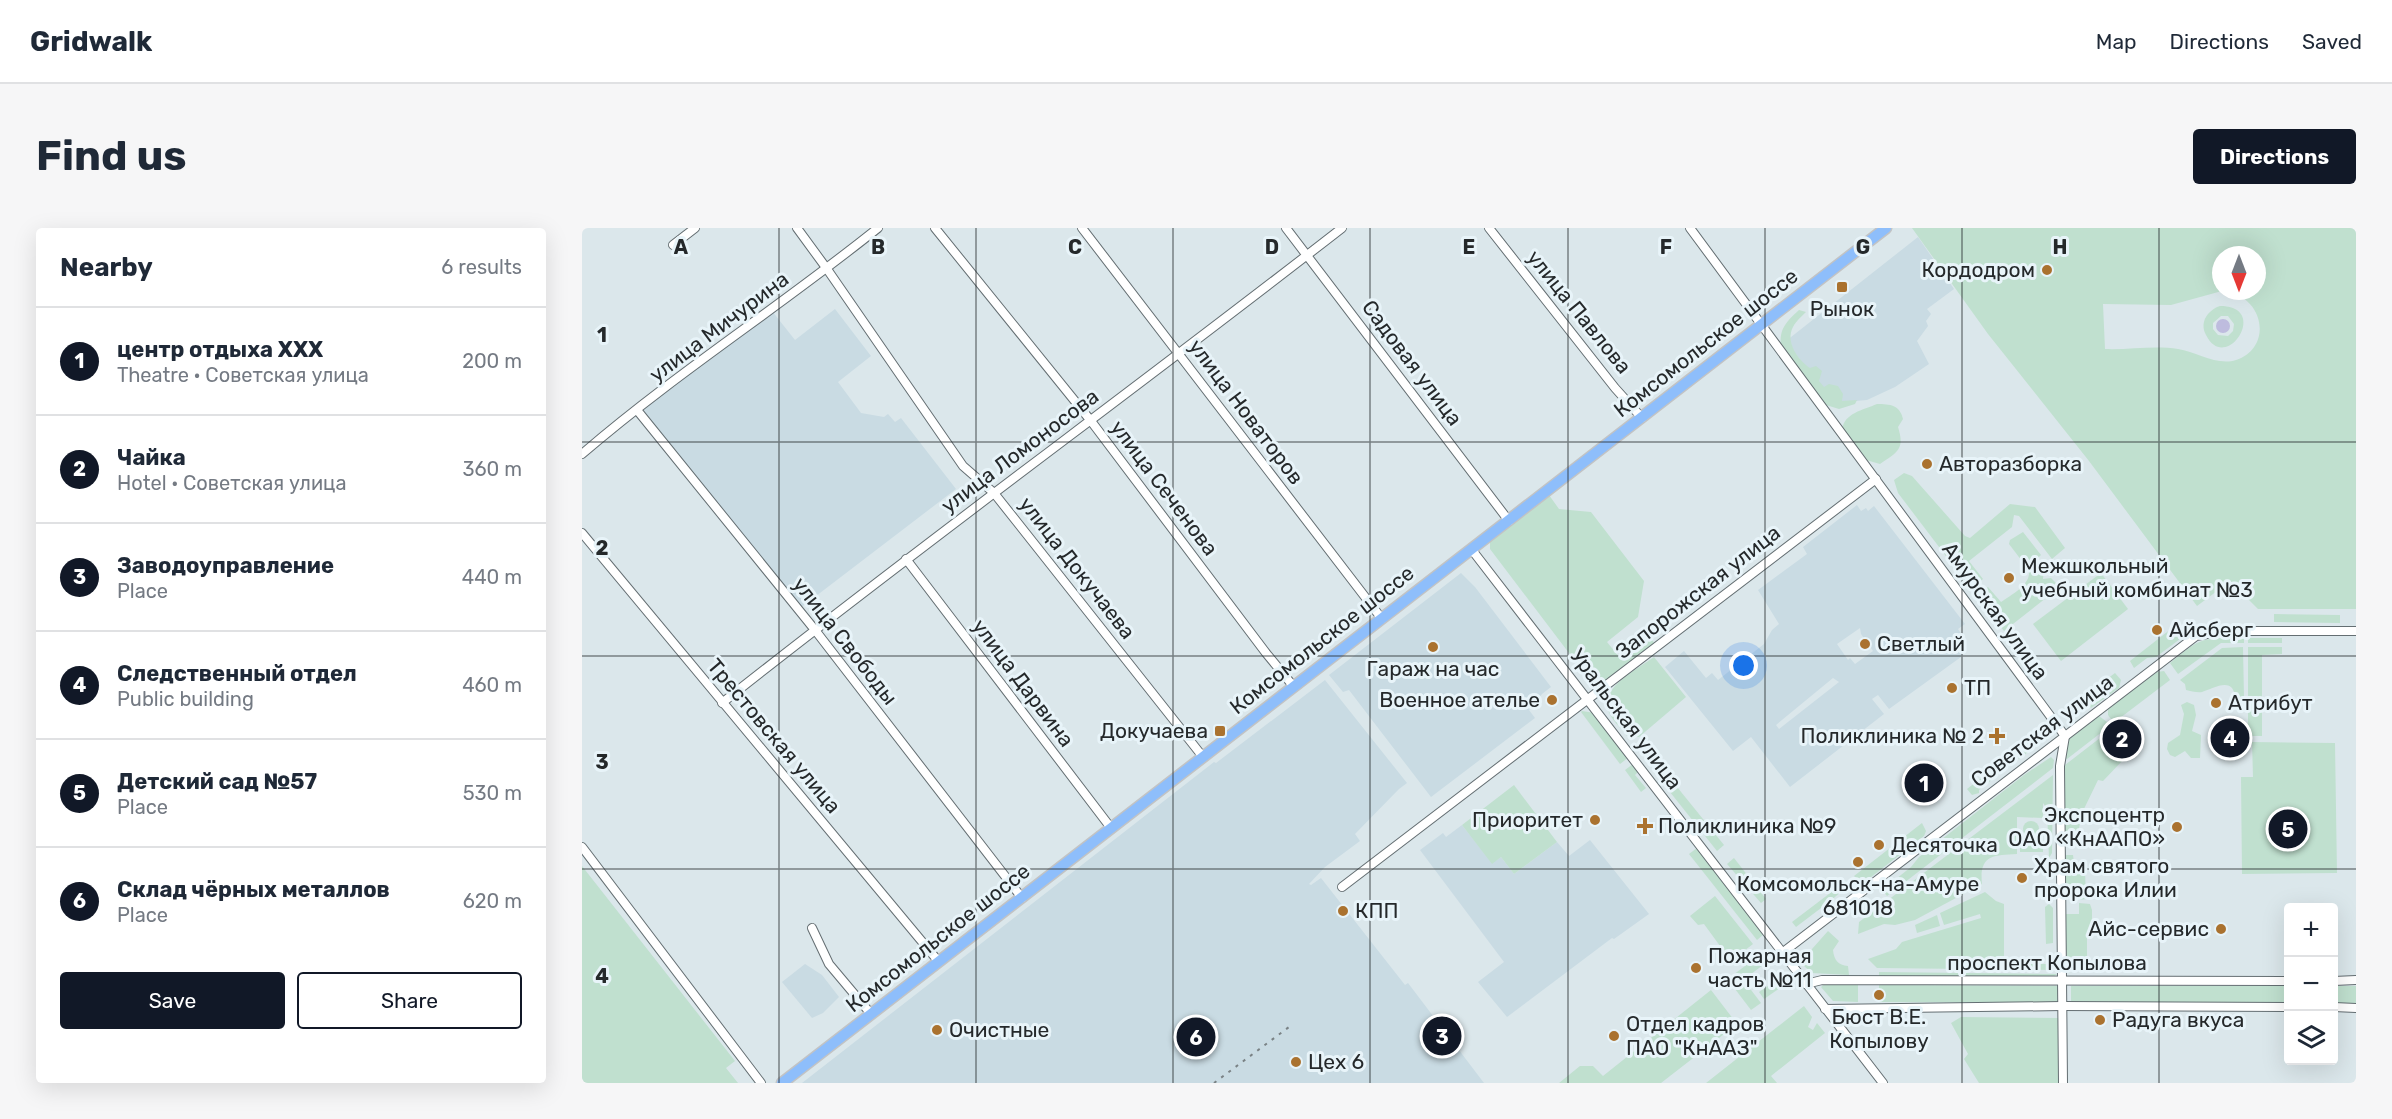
<!DOCTYPE html>
<html lang="en">
<head>
<meta charset="utf-8">
<style>
	:root { --surface:#fff; --page:#f6f6f7; --text:#1f2937; --muted:#747a83; --line:#e0e1e3; --accent:#111827 }
	body { margin:0; font-family:Rubik,sans-serif; background:var(--page); color:var(--text) }
	.controls { position:absolute; right:18px; bottom:18px; display:grid; overflow:hidden; border-radius:6px; box-shadow:0 6px 24px #0002 }
	.controls button { width:54px; height:54px; display:grid; place-items:center; padding:0; border:0; border-bottom:2px solid var(--line); background:var(--surface); color:var(--text); font:30px sans-serif }
	.compass { position:absolute; left:1630px; top:18px; width:54px; height:54px; border-radius:50%; background:var(--surface); box-shadow:0 6px 24px #0002; rotate:180deg }
	.you { position:absolute; left:1162px; top:438px; width:21px; height:21px; margin:-15px; border:4px solid #fff; border-radius:50%; background:#1a73e8; box-shadow:0 0 0 9px #1a73e833 }
	.badge { display:grid; place-items:center; width:39px; height:39px; border-radius:50%; background:var(--accent); color:#fff; font-size:20px; font-weight:700 }
	.pin { position:absolute; translate:-50% -50%; border:3px solid #fff; box-shadow:0 2px 6px #0006 }
	.list { margin:0; padding:0; list-style:none }
	h2 { display:flex; justify-content:space-between; align-items:center; height:78px; margin:0; padding:0 24px; font-size:26px }
	h2 small { font-size:20px; font-weight:400; color:var(--muted) }
	.list li { display:grid; grid-template-columns:39px 1fr auto; gap:18px; align-items:center; box-sizing:border-box; height:108px; padding:0 24px; border-top:2px solid var(--line) }
	.list b { display:block; font-size:22px; white-space:nowrap }
	.list p { margin:0; font-size:20px; white-space:nowrap; color:var(--muted) }
	.list em { font-size:20px; font-style:normal; color:var(--muted) }
	.actions { display:flex; gap:12px; padding:18px 24px }
	.actions a { flex:1; padding:14px 0; border:2px solid var(--accent); border-radius:6px; text-align:center; font-size:21px; color:var(--accent) }
	.actions .main { background:var(--accent); color:#fff }
	.icon { flex:none; width:33px; height:33px; fill:none; stroke:currentColor; stroke-width:2; stroke-linecap:round; stroke-linejoin:round }
	.map { position:relative; flex:none; width:1774px; height:855px; overflow:hidden; border-radius:6px }
	header { display:flex; align-items:center; gap:36px; box-sizing:border-box; height:84px; padding:0 30px; background:var(--surface); border-bottom:2px solid var(--line) }
	header strong { font-size:28px }
	nav { display:flex; gap:33px; margin-inline-start:auto; font-size:21px }
	.intro { display:flex; align-items:center; justify-content:space-between; box-sizing:border-box; height:144px; padding:0 36px }
	h1 { margin:0; font-size:42px }
	.button { padding:15px 27px; border-radius:6px; background:var(--accent); color:#fff; font-size:21px; font-weight:700 }
	main { display:flex; gap:36px; padding:0 36px }
	aside { flex:1; background:var(--surface); border-radius:6px; box-shadow:0 6px 24px #0002 }
	.map>svg:first-child { display:block }
	.built { fill:#c9dbe3; fill-rule:evenodd }
	.green { fill:#c0e0cf; fill-rule:evenodd }
	.water { fill:#bebcde }
	.lines { fill:none; stroke-linecap:round; stroke-linejoin:round }
	.minor-casing { stroke:#646e72; stroke-width:10 }
	.major-casing { stroke:#c2c3c4; stroke-width:13 }
	.minor { stroke:#fff; stroke-width:8 }
	.major { stroke:#8ebefb; stroke-width:10 }
	.rail { stroke:#7a8285; stroke-width:2; stroke-dasharray:3 6; stroke-linecap:butt }
	.grid { fill:none; stroke:#25292b; stroke-width:1.5; stroke-opacity:0.55 }
	.poi-dot { fill:#aa722f; stroke:#e8f4f9; stroke-width:2 }
	.labels { text-anchor:middle; stroke-width:6; stroke-linejoin:round; paint-order:stroke }
	.poi-label { font-size:21px; fill:#25292b; stroke:#e8f4f9; text-anchor:start }
	.street-label { font-size:21px; fill:#25292b; stroke:#e8f4f9 }
	.grid-label { font-size:20px; text-anchor:middle; font-weight:bold; fill:#25292b; stroke:#e8f4f9; stroke-width:6; stroke-linejoin:round; paint-order:stroke }
</style>
</head>
<body>
<header>
<strong>Gridwalk</strong>
<nav><a>Map</a><a>Directions</a><a>Saved</a></nav>
</header>
<div class="intro"><h1>Find us</h1><a class="button">Directions</a></div>
<main>
<aside>
<h2>Nearby<small>6 results</small></h2>
<ul class="list">
<li><span class="badge">1</span><div><b>центр отдыха ХХХ</b><p>Theatre · Советская улица</p></div><em>200 m</em></li>
<li><span class="badge">2</span><div><b>Чайка</b><p>Hotel · Советская улица</p></div><em>360 m</em></li>
<li><span class="badge">3</span><div><b>Заводоуправление</b><p>Place</p></div><em>440 m</em></li>
<li><span class="badge">4</span><div><b>Следственный отдел</b><p>Public building</p></div><em>460 m</em></li>
<li><span class="badge">5</span><div><b>Детский сад №57</b><p>Place</p></div><em>530 m</em></li>
<li><span class="badge">6</span><div><b>Склад чёрных металлов</b><p>Place</p></div><em>620 m</em></li>
</ul>
<div class="actions"><a class="main">Save</a><a>Share</a></div>
</aside>
<div class="map">
<svg width="1774" height="855" viewBox="0 0 1774 855">
	<rect width="100%" height="100%" fill="#dbe7eb"/>
	<!-- built -->
	<g class="built">
		<path d="M1336,9l36,52 -27,20 4,5 -5,7 2,5 -11,15 12,23 -34,23 -28,13 -34,3 -47,-62z"/>
		<path d="M253,81l36,47 -33,26 23,31 23,4 4,-3 7,8 6,-4 55,71 -157,120 -157,-199 130,-99 23,29z"/>
		<path d="M1275,277l4,6 5,-3 2,3 6,-5 91,118 -7,5 4,6 -1,22 -72,52 -11,-14 -6,4 12,15 -94,73 -39,-50 -18,14 -68,-84 19,-16 22,27 6,-5 6,7 46,-36 8,-14 7,-6 -21,-34 49,-36 -4,-7zM1278,400l1,6 12,17 -18,13 -5,-6 -2,2 -11,-16zM1251,450l6,4 -60,47 -3,-4z"/>
		<path d="M879,345l14,14 76,100 -9,7 -13,16 6,8 -104,79 -82,-107 -6,2 -14,-17z"/>
		<path d="M743,452l82,103 -8,6 -44,45 5,7 -35,26 -16,17 2,1 10,-7 84,107 3,-2 76,100h-682l412,-321 2,1z"/>
		<path d="M880,597l30,38 9,-6 13,17 43,-32 12,14 21,-16 59,74 -35,25 -2,-1 -105,79 -29,-35 26,-20 -84,-112 23,-17 3,4z"/>
		<path d="M223,736l17,11 17,22 -16,16 -11,5 -30,-36z"/>
	</g>
	<!-- green -->
	<g class="green">
		<path d="M1330,0h444v381h-98l-13,-13 -28,-5 -20,15 -108,-145 -101,-127zM1639,27h36v36h-34c41,4 51,56 13,69 -19,6 -39,-8 -58,-11 -23,-4 -49,1 -73,0l-2,-45 68,1 51,-14z"/>
		<path d="M1638,78c51,0 6,69 -14,29 -7,-13 2,-25 14,-29zM1639,88h7l6,8 -1,7 -5,5 -10,-1 -5,-6v-6z"/>
		<path d="M1217,82l7,2c-4,4 -10,9 -13,15 -8,15 5,33 17,41l6,-2 6,5 -3,10 5,6 5,-3 9,2 5,8 -1,7 15,-1 -2,4 -16,5 -13,-4 -45,-59c-2,-17 5,-24 18,-36z"/>
		<path d="M1295,176c13,0 23,1 26,15l-5,8c7,22 0,25 -18,37l-14,-4 -24,-30c2,-17 21,-20 35,-26z"/>
		<path d="M1322,245l8,3 53,60 5,2 40,-34 25,3 30,41 -13,11 -33,-43 -5,-1 -2,12 -43,34 14,18 -12,10 -73,-96 -4,-13z"/>
		<path d="M967,267l10,14 32,3 53,69 -6,36 -31,25 13,16 29,-22 6,8 -58,46 -107,-141v-10z"/>
		<path d="M1441,304l18,23 -12,11 -4,-1 -16,-21 1,-4z"/>
		<path d="M1459,334l3,5 -1,12 8,-1 9,9 -56,44 -27,-35 11,-9 13,15c11,-8 30,-17 28,-32l5,-5z"/>
		<path d="M1519,345l27,36 -67,52 -28,-37z"/>
		<path d="M1692,386l66,1v8l-66,-1z"/>
		<path d="M1594,397l8,11 -28,21 -9,1 -13,10 -4,-7z"/>
		<path d="M1662,410v5h-23l-43,31 -8,-11c32,-27 33,-25 74,-25z"/>
		<rect x="1666" y="410" width="34" height="5"/>
		<path d="M1661,419l1,50 -9,-1c-3,-20 -22,-7 -33,-4 -5,1 -11,-1 -16,-2l-1,-6 -5,-4 42,-32z"/>
		<path d="M1666,419h34v7l-20,1v81h-17l3,-5z"/>
		<path d="M1072,429l32,40 -47,40h-11c-6,-8 -17,-17 -20,-27 -7,-24 30,-41 46,-53z"/>
		<path d="M1582,443l6,9 -54,41 -5,-2 -3,-4v-6l49,-37z"/>
		<path d="M1533,445l6,7 -2,8 -28,20 -8,-11z"/>
		<path d="M1605,474l7,3 2,10 -4,16 9,4 -1,23h-9l-6,-7 -10,6 -5,-2 -3,-6 1,-6 12,-8 4,-21 -3,-9z"/>
		<path d="M1000,483l13,2 34,44 -9,7 -39,-52z"/>
		<path d="M1517,488l12,9 -44,34 -3,-2 4,-17z"/>
		<path d="M1463,500l2,12h-4l-24,19 -5,-7z"/>
		<path d="M1531,500l4,6 -8,-1 -3,17 18,3v6l-21,22 -5,-1 -16,33 -6,31 -12,-4 1,-75z"/>
		<path d="M1670,514l83,1 2,130 -95,1 -1,-97h12z"/>
		<path d="M1469,529l3,3 -1,8 -166,128 -5,-6 29,-23 8,-10 105,-82z"/>
		<path d="M1422,532l5,6 -30,24v3l-7,2 -5,-6z"/>
		<path d="M1051,536l6,7 -4,4 11,13 -5,4 -16,-22z"/>
		<path d="M1471,547l-1,78 -3,5 -2,-49 -4,-6v15l-26,-1v37c-25,1 -38,2 -35,30l-67,36 -20,5 -11,-1 -26,10 1,-12z"/>
		<path d="M1091,554l51,63 -7,6 -51,-64z"/>
		<path d="M932,557l43,57 -43,32 -13,-17 -9,7 -30,-39z"/>
		<circle cx="1449" cy="601" r="8"/>
		<path d="M1340,595l4,8 -2,5 -58,45h-7l-5,-5z"/>
		<rect x="1438" y="612" width="23" height="12"/>
		<path d="M1115,620l67,86 -7,6 -68,-86z"/>
		<path d="M1484,627h7l2,15 10,1 1,28 -10,1 -1,-6h-10z"/>
		<path d="M1152,630l32,41 -5,4 -34,-39z"/>
		<path d="M0,638l153,195 -9,7 12,15h-156z"/>
		<path d="M1264,653l4,5v5h-8l-13,11 -1,6 -3,-3 -29,22 -4,-5z"/>
		<path d="M1403,664l11,9 8,3v60h43v-3h10v9l-180,-2 -9,-9 28,-10 6,-7 79,-24 -1,-4 -36,11 -4,-12z"/>
		<path d="M1133,668l38,48 -22,17 -27,-37 -6,1 -8,-9z"/>
		<path d="M1497,675l11,1 2,6v23l-5,1v36l-22,-1v-55h14z"/>
		<path d="M1467,676l4,4v35l-7,1 -1,-37z"/>
		<path d="M1355,687l3,11 -23,7 -2,-8z"/>
		<path d="M1246,703l11,10 -6,9c1,10 5,15 15,16l1,9 -37,-2 -8,-7v-8z"/>
		<path d="M1175,729l6,8 -28,21 -6,-8z"/>
		<path d="M1297,744l178,2 -4,3 -174,-1z"/>
		<path d="M1193,753l5,7 -16,11 -5,-7z"/>
		<path d="M1163,754l16,21 -10,7 -16,-21z"/>
		<path d="M1243,756l33,1v17l-25,-1 -12,-14z"/>
		<path d="M1297,757l179,1v17l-179,-1z"/>
		<path d="M1489,758h217v17l-217,-1z"/>
		<rect x="1752" y="758" width="22" height="17"/>
		<path d="M1129,762l26,34 -76,59h-102l21,-17h13l10,10z"/>
		<path d="M1222,778l8,11 -4,10 5,3 4,-7 8,10 -54,43 6,7h-71z"/>
		<path d="M1379,789l99,1 1,65h-82l-15,-24 4,-5 -17,-31z"/>
	</g>
	<!-- water -->
	<circle class="water" cx="1641" cy="98" r="7"/>
	<g class="lines">
		<!-- minor casing -->
		<g class="minor-casing">
			<g id="minor">
				<path d="M215,0l30,41 136,197 31,27 209,264"/>
				<path d="M353,0l156,193 175,232 28,34"/>
				<path d="M500,0l300,391"/>
				<path d="M704,0l223,293"/>
				<path d="M907,0l126,160 27,30"/>
				<path d="M1108,0l375,508 -5,30 3,317"/>
				<path d="M91,17l22,-17"/>
				<path d="M55,182l178,220 207,268"/>
				<path d="M0,226c94,-81 199,-148 296,-226"/>
				<path d="M0,305l357,429"/>
				<path d="M890,322l411,533"/>
				<path d="M324,331l205,269"/>
				<path d="M140,475c204,-162 415,-315 620,-475"/>
				<path d="M0,619l179,236"/>
				<path d="M760,659l534,-408"/>
				<path d="M230,700l17,36 42,50"/>
				<path d="M1200,725l414,-317 27,-5h133"/>
				<path d="M1752,753l22,-1"/>
				<path d="M1224,756l16,-4 466,1"/>
				<path d="M1752,779l22,1"/>
				<path d="M1243,781l237,-3 226,1"/>
			</g>
		</g>
		<!-- major casing -->
		<g class="major-casing">
			<path id="major" d="M200,855l1104,-855"/>
		</g>
		<!-- minor -->
		<use href="#minor" class="minor"/>
		<!-- major -->
		<use href="#major" class="major"/>
		<!-- rail -->
		<path class="rail" d="M632,855l75,-56"/>
	</g>
	<!-- grid -->
	<path class="grid" d="M197,0v855M394,0v855M591,0v855M788,0v855M986,0v855M1183,0v855M1380,0v855M1577,0v855M0,214h1774M0,428h1774M0,641h1774"/>
	<!-- markers -->
	<g class="poi-dot">
		<circle cx="1465" cy="42" r="6"/>
		<rect x="1254" y="53" width="12" height="12" rx="3"/>
		<circle cx="1345" cy="236" r="6"/>
		<circle cx="1427" cy="350" r="6"/>
		<circle cx="1575" cy="402" r="6"/>
		<circle cx="1283" cy="416" r="6"/>
		<circle cx="851" cy="419" r="6"/>
		<circle cx="1370" cy="460" r="6"/>
		<circle cx="970" cy="472" r="6"/>
		<circle cx="1634" cy="475" r="6"/>
		<rect x="632" y="497" width="12" height="12" rx="3"/>
		<path d="M1412 499h6v6h6v6h-6v6h-6v-6h-6v-6h6z"/>
		<circle cx="1013" cy="592" r="6"/>
		<path d="M1060 589h6v6h6v6h-6v6h-6v-6h-6v-6h6z"/>
		<circle cx="1595" cy="599" r="6"/>
		<circle cx="1297" cy="617" r="6"/>
		<circle cx="1276" cy="634" r="6"/>
		<circle cx="1440" cy="650" r="6"/>
		<circle cx="761" cy="683" r="6"/>
		<circle cx="1639" cy="701" r="6"/>
		<circle cx="1114" cy="740" r="6"/>
		<circle cx="1297" cy="767" r="6"/>
		<circle cx="1518" cy="792" r="6"/>
		<circle cx="355" cy="802" r="6"/>
		<circle cx="1032" cy="808" r="6"/>
		<circle cx="714" cy="834" r="6"/>
	</g>
	<g class="labels">
		<!-- poi labels -->
		<g class="poi-label">
			<text x="1453" y="49" text-anchor="end">Кордодром</text>
			<text x="1260" y="88" text-anchor="middle">Рынок</text>
			<text x="1357" y="243">Авторазборка</text>
			<text x="1439" y="345">Межшкольный<tspan x="1439" dy="24">учебный комбинат №3</tspan></text>
			<text x="1587" y="409">Айсберг</text>
			<text x="1295" y="423">Светлый</text>
			<text x="851" y="448" text-anchor="middle">Гараж на час</text>
			<text x="1382" y="467">ТП</text>
			<text x="958" y="479" text-anchor="end">Военное ателье</text>
			<text x="1646" y="482">Атрибут</text>
			<text x="626" y="510" text-anchor="end">Докучаева</text>
			<text x="1402" y="515" text-anchor="end">Поликлиника № 2</text>
			<text x="1583" y="594" text-anchor="end">Экспоцентр<tspan x="1583" dy="24">ОАО «КнААПО»</tspan></text>
			<text x="1001" y="599" text-anchor="end">Приоритет</text>
			<text x="1076" y="605">Поликлиника №9</text>
			<text x="1309" y="624">Десяточка</text>
			<text x="1452" y="645">Храм святого<tspan x="1452" dy="24">пророка Илии</tspan></text>
			<text x="1276" y="663" text-anchor="middle">Комсомольск-на-Амуре<tspan x="1276" dy="24">681018</tspan></text>
			<text x="773" y="690">КПП</text>
			<text x="1627" y="708" text-anchor="end">Айс-сервис</text>
			<text x="1126" y="735">Пожарная<tspan x="1126" dy="24">часть №11</tspan></text>
			<text x="1297" y="796" text-anchor="middle">Бюст В.Е.<tspan x="1297" dy="24">Копылову</tspan></text>
			<text x="1530" y="799">Радуга вкуса</text>
			<text x="1044" y="803">Отдел кадров<tspan x="1044" dy="24">ПАО "КнААЗ"</tspan></text>
			<text x="367" y="809">Очистные</text>
			<text x="726" y="841">Цех 6</text>
		</g>
		<!-- street labels -->
		<g class="street-label">
			<text transform="translate(997 84) rotate(51)" y="7">улица Павлова</text>
			<text transform="translate(137 99) rotate(-37)" y="7">улица Мичурина</text>
			<text transform="translate(1124 115) rotate(-38)" y="7">Комсомольское шоссе</text>
			<text transform="translate(830 135) rotate(53)" y="7">Садовая улица</text>
			<text transform="translate(664 184) rotate(53)" y="7">улица Новаторов</text>
			<text transform="translate(438 223) rotate(-37)" y="7">улица Ломоносова</text>
			<text transform="translate(582 260) rotate(53)" y="7">улица Сеченова</text>
			<text transform="translate(495 340) rotate(52)" y="7">улица Докучаева</text>
			<text transform="translate(1116 364) rotate(-38)" y="7">Запорожская улица</text>
			<text transform="translate(1413 383) rotate(54)" y="7">Амурская улица</text>
			<text transform="translate(740 412) rotate(-38)" y="7">Комсомольское шоссе</text>
			<text transform="translate(263 413) rotate(52)" y="7">улица Свободы</text>
			<text transform="translate(441 455) rotate(53)" y="7">улица Дарвина</text>
			<text transform="translate(1044 491) rotate(53)" y="7">Уральская улица</text>
			<text transform="translate(1460 503) rotate(-37)" y="7">Советская улица</text>
			<text transform="translate(192 508) rotate(50)" y="7">Трестовская улица</text>
			<text transform="translate(356 710) rotate(-38)" y="7">Комсомольское шоссе</text>
			<text x="1465" y="742">проспект Копылова</text>
		</g>
	</g>
	<g class="grid-label">
		<text x="99" y="26">A</text>
		<text x="296" y="26">B</text>
		<text x="493" y="26">C</text>
		<text x="690" y="26">D</text>
		<text x="887" y="26">E</text>
		<text x="1084" y="26">F</text>
		<text x="1281" y="26">G</text>
		<text x="1478" y="26">H</text>
		<text x="20" y="114">1</text>
		<text x="20" y="327">2</text>
		<text x="20" y="541">3</text>
		<text x="20" y="755">4</text>
	</g>
</svg>
<div class="controls">
<button>+</button>
<button>−</button>
<button><svg class="icon" aria-label="layers" viewBox="0 0 24 24"><path d="M12 4l9 5-9 5-9-5zM3 14l9 5 9-5"/></svg></button>
</div>
<svg class="compass" viewBox="-18 -18 36 36"><path d="M0-13l5 13h-10z" fill="#e53935"/><path d="M0 13l5-13h-10z" fill="#747a83"/></svg>
<div class="you"></div>
<div class="pin badge" style="left:1342px;top:555px">1</div>
<div class="pin badge" style="left:1540px;top:511px">2</div>
<div class="pin badge" style="left:860px;top:808px">3</div>
<div class="pin badge" style="left:1648px;top:510px">4</div>
<div class="pin badge" style="left:1706px;top:601px">5</div>
<div class="pin badge" style="left:614px;top:809px">6</div>
</div>
</main>
</body>
</html>
